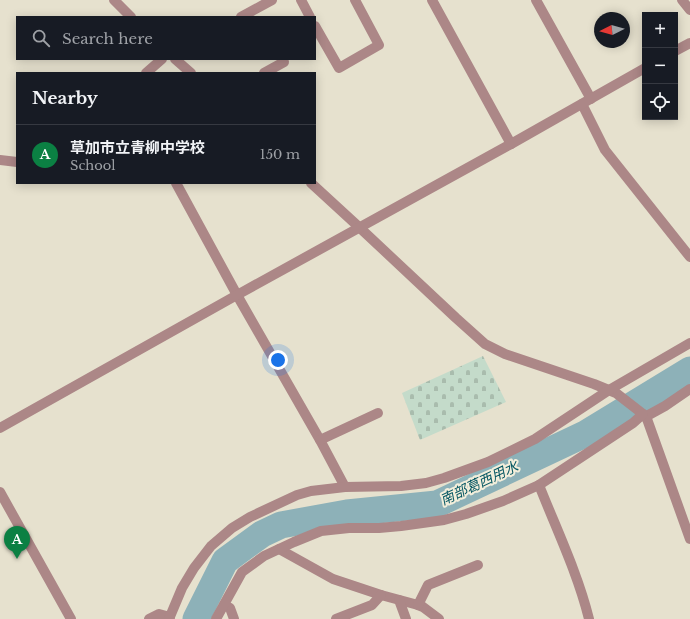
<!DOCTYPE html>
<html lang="en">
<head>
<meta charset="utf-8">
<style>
	:root { --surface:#171b24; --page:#20242c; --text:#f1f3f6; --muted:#9ea1a6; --line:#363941; --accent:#0b8043 }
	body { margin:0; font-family:"Libre Baskerville","Noto Sans JP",serif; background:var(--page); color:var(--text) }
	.controls { position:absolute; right:12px; top:12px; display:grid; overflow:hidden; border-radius:0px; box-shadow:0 2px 10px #0003 }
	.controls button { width:36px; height:36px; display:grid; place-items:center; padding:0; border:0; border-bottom:1px solid var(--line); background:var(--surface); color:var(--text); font:20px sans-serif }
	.compass { position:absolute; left:594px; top:12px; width:36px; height:36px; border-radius:50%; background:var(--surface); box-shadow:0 2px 10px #0003; rotate:264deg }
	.you { position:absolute; left:278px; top:360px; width:14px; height:14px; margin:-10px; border:3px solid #fff; border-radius:50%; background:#1a73e8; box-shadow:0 0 0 6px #1a73e833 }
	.badge { display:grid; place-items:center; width:26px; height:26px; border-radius:50%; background:var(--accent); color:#fff; font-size:13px; font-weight:700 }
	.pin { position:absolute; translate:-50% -33px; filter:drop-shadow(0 1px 2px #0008) }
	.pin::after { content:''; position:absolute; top:21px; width:14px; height:12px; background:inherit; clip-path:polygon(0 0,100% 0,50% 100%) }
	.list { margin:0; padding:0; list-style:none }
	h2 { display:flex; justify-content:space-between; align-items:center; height:52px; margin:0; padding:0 16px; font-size:17px }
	h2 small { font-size:13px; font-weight:400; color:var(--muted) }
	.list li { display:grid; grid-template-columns:26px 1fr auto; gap:12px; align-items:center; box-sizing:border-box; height:60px; padding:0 16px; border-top:1px solid var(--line) }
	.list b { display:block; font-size:15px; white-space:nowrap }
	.list p { margin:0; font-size:13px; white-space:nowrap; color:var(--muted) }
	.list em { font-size:13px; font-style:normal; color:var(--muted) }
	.icon { flex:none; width:22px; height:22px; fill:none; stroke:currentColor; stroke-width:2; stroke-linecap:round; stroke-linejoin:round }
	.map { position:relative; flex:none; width:690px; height:619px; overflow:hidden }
	.search { position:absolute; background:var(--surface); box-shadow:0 2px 10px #0003; left:16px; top:16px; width:300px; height:44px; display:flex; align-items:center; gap:10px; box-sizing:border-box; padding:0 14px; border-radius:0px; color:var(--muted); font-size:15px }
	.panel { position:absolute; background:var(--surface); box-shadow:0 2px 10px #0003; left:16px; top:72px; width:300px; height:112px; border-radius:0px }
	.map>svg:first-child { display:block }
	.cemetery { fill:url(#cemetery-stones) }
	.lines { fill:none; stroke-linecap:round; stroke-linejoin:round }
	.river { stroke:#8db1b8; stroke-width:27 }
	.minor { stroke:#ac8787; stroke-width:10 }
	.labels { text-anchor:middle; stroke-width:4; stroke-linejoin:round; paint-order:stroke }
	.water-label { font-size:14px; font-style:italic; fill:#065763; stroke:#f3eedb }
</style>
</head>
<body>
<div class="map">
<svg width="690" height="619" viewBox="0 0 690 619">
	<defs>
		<pattern id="cemetery-stones" width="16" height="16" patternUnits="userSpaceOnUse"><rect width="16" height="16" fill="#c4dbca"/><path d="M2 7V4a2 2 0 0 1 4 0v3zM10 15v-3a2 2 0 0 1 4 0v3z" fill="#a9bcad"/></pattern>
	</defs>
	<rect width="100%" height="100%" fill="#e6e1ce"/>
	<!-- cemetery -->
	<path class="cemetery" d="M483,356l23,46 -86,38 -18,-47z"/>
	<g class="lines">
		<!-- river -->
		<path class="river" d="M196,619l29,-58 37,-27 19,-9 66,-12 90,-9 148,-70 105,-64"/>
		<!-- minor -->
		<g class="minor">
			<path d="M114,0l17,17"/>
			<path d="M301,0l9,17"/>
			<path d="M432,0l79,144"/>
			<path d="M536,0l55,99"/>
			<path d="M682,0l8,10"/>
			<path d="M241,17l31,-17"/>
			<path d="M315,26l24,42 40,-23 -24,-45"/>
			<path d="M675,51l15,-8"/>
			<path d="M175,59l16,14"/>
			<path d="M146,73l16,-14"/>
			<path d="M264,73l20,-11"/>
			<path d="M582,104l23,46 85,107"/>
			<path d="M0,160l17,2"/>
			<path d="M176,183l61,112 83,145 25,47"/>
			<path d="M311,183l49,45 96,90 29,26 20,10 89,30 22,9 27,21 4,5 43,120"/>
			<path d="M645,417l20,-11 25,-17"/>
			<path d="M0,428l237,-133 274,-151 134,-76"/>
			<path d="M320,440l58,-27"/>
			<path d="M539,485c17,43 39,89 50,134"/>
			<path d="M0,492l71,127"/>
			<path d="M279,549l54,30 48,16 37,10 5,2 16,12"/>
			<path d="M399,600l7,19"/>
			<path d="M224,605l6,3 4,11"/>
			<path d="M418,605l10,-20 50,-20"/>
			<path d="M149,619l10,-5 11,3"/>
			<path d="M169,619l13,-31 12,-20 17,-22 21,-18 18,-11 47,-22 14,-4 34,-4 56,-1 25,-3 18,-5 44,-16 47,-23 74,-49 81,-47"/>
			<path d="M216,619l26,-47 22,-16 30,-14 27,-11 28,-3h30l22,-2 43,-6 22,-6 37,-13 36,-16 94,-62 10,-9"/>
			<path d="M336,619l36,-14 9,-10"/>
		</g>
	</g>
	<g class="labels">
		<!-- water labels -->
		<g class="water-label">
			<text transform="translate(479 483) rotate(-25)" y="5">南部葛西用水</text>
		</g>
	</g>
</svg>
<div class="controls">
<button>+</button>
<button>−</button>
<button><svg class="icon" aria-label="locate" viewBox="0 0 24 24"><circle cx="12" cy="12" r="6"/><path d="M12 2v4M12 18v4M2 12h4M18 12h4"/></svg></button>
</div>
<svg class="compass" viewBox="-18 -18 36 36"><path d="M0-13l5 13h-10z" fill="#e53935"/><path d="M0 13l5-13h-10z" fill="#9ea1a6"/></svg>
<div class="you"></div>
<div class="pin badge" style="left:17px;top:559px">A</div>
<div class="search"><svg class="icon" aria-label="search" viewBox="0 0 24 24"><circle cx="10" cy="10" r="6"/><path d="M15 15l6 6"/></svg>Search here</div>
<section class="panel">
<h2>Nearby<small></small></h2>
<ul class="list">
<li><span class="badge">A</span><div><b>草加市立青柳中学校</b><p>School</p></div><em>150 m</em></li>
</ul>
</section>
</div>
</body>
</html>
